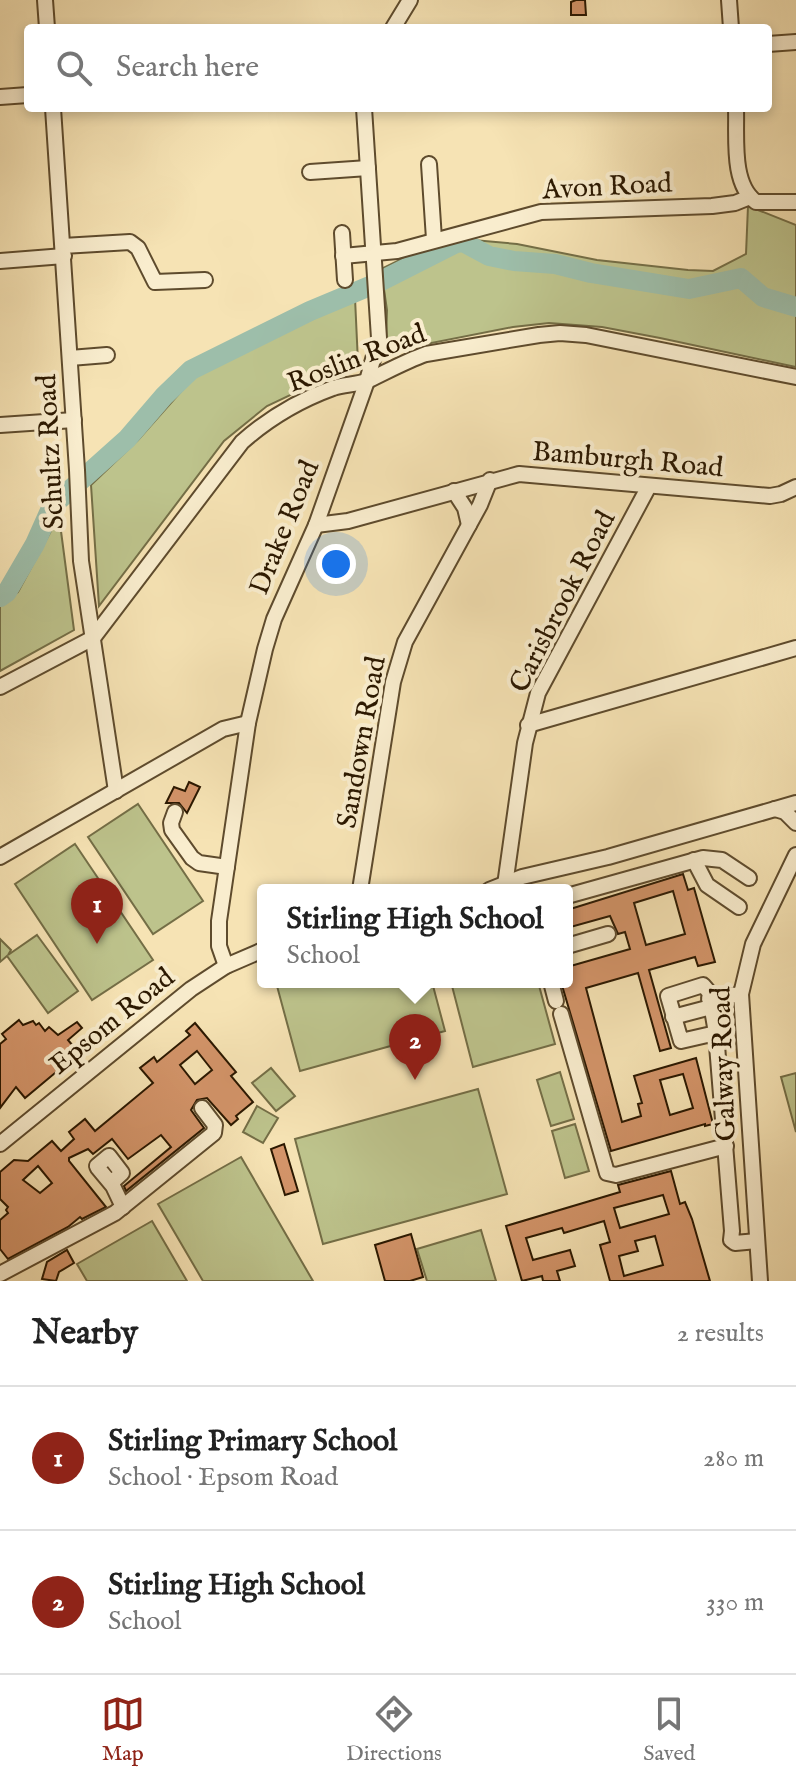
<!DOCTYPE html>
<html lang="en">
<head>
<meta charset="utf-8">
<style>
	:root { --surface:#fff; --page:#f6f6f6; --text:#222; --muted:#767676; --line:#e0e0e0; --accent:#8f2418 }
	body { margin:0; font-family:"IM FELL English",serif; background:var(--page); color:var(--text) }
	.you { position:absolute; left:336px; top:564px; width:28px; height:28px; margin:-20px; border:6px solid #fff; border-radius:50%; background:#1a73e8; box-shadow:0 0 0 12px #1a73e833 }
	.badge { display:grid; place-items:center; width:52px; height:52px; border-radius:50%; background:var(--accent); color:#fff; font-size:26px; font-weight:700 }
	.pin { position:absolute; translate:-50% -66px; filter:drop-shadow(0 2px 4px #0008) }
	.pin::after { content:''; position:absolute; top:42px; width:28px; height:24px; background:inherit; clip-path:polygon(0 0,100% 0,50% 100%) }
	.popup { position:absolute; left:257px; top:884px; width:316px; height:104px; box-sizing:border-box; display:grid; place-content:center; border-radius:8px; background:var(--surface); filter:drop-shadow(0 2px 6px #0005); font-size:26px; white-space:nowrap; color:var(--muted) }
	.popup b { font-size:30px; color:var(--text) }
	.popup::after { content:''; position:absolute; left:50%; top:100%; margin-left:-16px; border:16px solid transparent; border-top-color:var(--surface) }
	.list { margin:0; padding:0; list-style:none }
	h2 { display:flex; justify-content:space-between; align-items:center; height:104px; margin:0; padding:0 32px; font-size:34px }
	h2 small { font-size:26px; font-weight:400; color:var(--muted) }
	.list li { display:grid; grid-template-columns:52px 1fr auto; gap:24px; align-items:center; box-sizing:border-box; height:144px; padding:0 32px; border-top:2px solid var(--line) }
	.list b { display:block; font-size:30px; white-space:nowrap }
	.list p { margin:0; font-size:26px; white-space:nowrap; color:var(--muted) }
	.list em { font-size:26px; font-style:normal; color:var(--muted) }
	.icon { flex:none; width:44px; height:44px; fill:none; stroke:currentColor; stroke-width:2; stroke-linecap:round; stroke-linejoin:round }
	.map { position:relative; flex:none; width:796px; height:1281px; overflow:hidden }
	.search { position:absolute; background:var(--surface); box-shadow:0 4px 12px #0003; left:24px; right:24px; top:24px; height:88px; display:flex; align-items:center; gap:20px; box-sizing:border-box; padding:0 28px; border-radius:8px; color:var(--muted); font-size:30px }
	.sheet { height:392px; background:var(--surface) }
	nav { display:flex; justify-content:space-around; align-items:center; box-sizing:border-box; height:112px; border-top:2px solid var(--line); background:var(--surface); font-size:22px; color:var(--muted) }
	nav a { display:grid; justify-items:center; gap:4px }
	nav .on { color:var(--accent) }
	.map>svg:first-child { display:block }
	.green { fill:#bdc38c; stroke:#746e46; stroke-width:2 }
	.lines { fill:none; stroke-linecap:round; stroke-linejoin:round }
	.river { stroke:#9dbeaa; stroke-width:20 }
	.building { fill:#d39469; stroke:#2b1800; stroke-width:2; fill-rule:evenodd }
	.minor-casing { stroke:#5e4b2d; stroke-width:18 }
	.minor { stroke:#f9edce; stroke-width:14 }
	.labels { text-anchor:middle; stroke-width:8; stroke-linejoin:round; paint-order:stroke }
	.street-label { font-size:28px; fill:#2b1800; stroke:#f9edce }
</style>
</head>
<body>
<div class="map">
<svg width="796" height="1281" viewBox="0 0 796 1281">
	<rect width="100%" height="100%" fill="#f6e3b4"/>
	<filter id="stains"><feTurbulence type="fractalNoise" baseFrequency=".0025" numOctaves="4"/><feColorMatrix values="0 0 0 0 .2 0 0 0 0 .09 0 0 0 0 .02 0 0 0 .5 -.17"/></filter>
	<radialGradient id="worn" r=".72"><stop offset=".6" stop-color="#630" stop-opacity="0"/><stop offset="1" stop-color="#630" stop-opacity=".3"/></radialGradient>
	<!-- green -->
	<g class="green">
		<path d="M748,206l48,19v142l-136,-29 -58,-11 -53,-4 -36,4 -122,24 -5,-9 1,-32 -6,-41 35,-17 46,-13 55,5 80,16 91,10 25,1 33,-17z"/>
		<path d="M355,298l3,65 -91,43 -43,35 -125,165 -8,-121 47,-45 63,-71z"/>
		<path d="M59,516l15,114 -74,41v-65l18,-14z"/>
		<path d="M138,804l65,97 -50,33 -65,-97z"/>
		<path d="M75,844l78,116 -61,40 -77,-116z"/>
		<path d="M37,935l41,56 -30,22 -41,-57 -7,6v-23l11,11 -3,5z"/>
		<path d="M291,982h141l13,49 -145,40 -23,-85z"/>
		<path d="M451,982h87l17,62 -82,23z"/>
		<path d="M271,1068l24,28 -19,15 -24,-28z"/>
		<path d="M560,1072l14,47 -23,7 -14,-46z"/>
		<path d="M796,1073v59l-15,-55z"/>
		<path d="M478,1089l29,105 -184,50 -28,-105z"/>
		<path d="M257,1106l21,12 -15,25 -20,-11z"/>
		<path d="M575,1124l14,47 -24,7 -13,-47z"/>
		<path d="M241,1157l72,124h-110l-45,-77z"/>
		<path d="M152,1221l35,60h-100l-10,-17z"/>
		<path d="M481,1230l15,51h-69l-10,-32z"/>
	</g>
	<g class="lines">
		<!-- river -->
		<path class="river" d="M0,597l7,-5 28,-48 17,-38 75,-67 37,-43 27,-26 119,-59 67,-28 79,-40 7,-1 26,14 25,5 41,3 36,9 98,16 52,-11 22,19 33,10"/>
	</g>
	<!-- building -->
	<g class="building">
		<path d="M576,0h9l1,15h-15v-13z"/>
		<path d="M189,782l11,5 -13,26 -8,-10h-13l8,-16 11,4z"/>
		<path d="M683,874l5,16 6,-2 21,74 -17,4 -3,-9 -46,13 22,78 -11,3 -22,-78 -52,15 36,134 19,-6 -3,-12 4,-1 -8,-27 62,-18 17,66 -8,2v-2l-94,27 -50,-169h6v-15l63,-18 -5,-17 -7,2 -8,-18 -43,12v-18zM673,891l12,43 -39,11 -12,-42zM683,1074l10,34 -23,7 -10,-35z"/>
		<path d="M19,1020l4,5 10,-4 3,4 3,-2 6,8 4,-4 9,8 19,-13 5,6 -14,12 11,13 -54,45 -9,-11 -16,21v-64l6,-5 -4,-5z"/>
		<path d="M195,1023l41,49 -5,4 22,26 -17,14 2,3 -7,6 -24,-27 -10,2 -6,10 13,18 -78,63 -2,-5 47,-39 -10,-12 -33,24 -16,-20 -19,15 -5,-5 -19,9v3l37,46 -24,12 -2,-2 -12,10 -60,32 -8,-10v-29l8,-7 -2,-3 2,-3 -8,-8v-27l14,-12 14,1 24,-20 9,10 13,-12 -5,-7 16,-13 10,12 58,-48 -13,-15 14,-11 3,5 33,-27 -4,-4zM197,1051l15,19 -17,14 -15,-19zM38,1166l14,17 -12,10 -17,-13z"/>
		<path d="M284,1144l14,47 -13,4 -14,-46z"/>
		<path d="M671,1171l9,33 5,-2 7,17 18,62h-100l-10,-36 10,-3 -6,-21 -40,12 -2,-5 -36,10 7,22 37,-10 5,16 -18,5 3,10h-17l-1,-5 -20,5 -16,-55 114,-34 -2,-7zM663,1195l6,19 -49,14 -6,-20zM655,1236l8,29 -39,11 -5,-20 19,-5 -3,-10z"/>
		<path d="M411,1234l12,43 -13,4h-25l-10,-36z"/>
		<path d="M67,1250l7,13 -15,9 -3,9 -14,-2 5,-17z"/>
	</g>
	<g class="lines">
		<!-- minor casing -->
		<g class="minor-casing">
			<g id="minor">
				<path d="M45,0l2,28"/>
				<path d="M729,0l2,28"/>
				<path d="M393,28l17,-28"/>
				<path d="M768,44l28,-2"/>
				<path d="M0,97l28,-2"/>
				<path d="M53,108l24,362 4,91 35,230"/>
				<path d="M736,108c1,29 -5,76 20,94h40"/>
				<path d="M429,164l5,75"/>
				<path d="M310,172l58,-4"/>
				<path d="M342,233l3,47"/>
				<path d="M63,246l67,-4 8,6 17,34 50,-2"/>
				<path d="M343,256l54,-5 144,-39 171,-6 23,-3 15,-6"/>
				<path d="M0,261l64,-5"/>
				<path d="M70,358l37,-3"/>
				<path d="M0,425l74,-5"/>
				<path d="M454,491l11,17 4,17"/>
				<path d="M316,525l32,-4 171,-47 251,22 11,-2 15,-7"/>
				<path d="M0,687l93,-49 149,-196c26,-23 58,-42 91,-54 12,-4 24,-3 36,-8 19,-9 37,-19 57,-26l113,-19 21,-2 26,2 210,42"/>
				<path d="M528,725l268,-77"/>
				<path d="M775,809l10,3 11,11"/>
				<path d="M175,812l-4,11 1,7 20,28 7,5 28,4"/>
				<path d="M0,857l223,-128 25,-6"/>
				<path d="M694,860l13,25 32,22"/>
				<path d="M505,885l20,-142 13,-50 111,-207"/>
				<path d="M360,890l33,-208 12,-40 75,-137 10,-25"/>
				<path d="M489,890l33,-13 86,-20 188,-54"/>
				<path d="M567,896l136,-38 19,2 27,18"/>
				<path d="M567,946l41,-12"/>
				<path d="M226,966l-7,-20v-25l29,-198 17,-74 9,-30 42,-94 51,-144 12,-43 -15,-230"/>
				<path d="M551,982l5,19"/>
				<path d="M709,999l32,-5"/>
				<path d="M561,1014l46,159 9,2 110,-29"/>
				<path d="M673,1017l38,-10"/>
				<path d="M716,1033l-35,8 -13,-45 35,-11 6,7 6,35 1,6 16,198 -1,9 4,3 22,-2"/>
				<path d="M0,1144l191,-155 35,-23 37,-16"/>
				<path d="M111,1183l11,-10 -13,-17 -12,10 1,2 15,18 10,21"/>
				<path d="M0,1274l115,-61 99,-80 1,-8 -13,-17"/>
				<path d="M760,1281l-19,-287 12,-50 43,-89"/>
			</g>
		</g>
		<!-- minor -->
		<use href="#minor" class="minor"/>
	</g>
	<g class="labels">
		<!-- street labels -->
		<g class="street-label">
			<text transform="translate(607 185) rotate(-3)" y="10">Avon Road</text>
			<text transform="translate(356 357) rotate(-21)" y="10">Roslin Road</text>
			<text transform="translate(49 452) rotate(-93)" y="10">Schultz Road</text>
			<text transform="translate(628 458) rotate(5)" y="10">Bamburgh Road</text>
			<text transform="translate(283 527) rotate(-68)" y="10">Drake Road</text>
			<text transform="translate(561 601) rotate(-63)" y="10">Carisbrook Road</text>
			<text transform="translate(360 742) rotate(-80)" y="10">Sandown Road</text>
			<text transform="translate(111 1020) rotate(-39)" y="10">Epsom Road</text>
			<text transform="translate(722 1064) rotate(-92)" y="10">Galway Road</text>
		</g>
	</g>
	<rect width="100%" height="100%" filter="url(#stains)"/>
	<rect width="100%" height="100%" fill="url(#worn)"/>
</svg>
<div class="you"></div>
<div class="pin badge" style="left:97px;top:944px">1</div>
<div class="pin badge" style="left:415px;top:1080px">2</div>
<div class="popup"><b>Stirling High School</b>School</div>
<div class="search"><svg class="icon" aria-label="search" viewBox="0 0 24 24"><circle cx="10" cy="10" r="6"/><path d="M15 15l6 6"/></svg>Search here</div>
</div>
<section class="sheet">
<h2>Nearby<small>2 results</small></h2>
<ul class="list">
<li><span class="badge">1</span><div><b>Stirling Primary School</b><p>School · Epsom Road</p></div><em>280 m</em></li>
<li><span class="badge">2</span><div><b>Stirling High School</b><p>School</p></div><em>330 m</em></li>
</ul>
</section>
<nav>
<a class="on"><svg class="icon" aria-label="map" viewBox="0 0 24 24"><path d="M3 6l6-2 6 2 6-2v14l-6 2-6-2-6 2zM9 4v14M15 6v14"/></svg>Map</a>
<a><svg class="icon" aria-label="directions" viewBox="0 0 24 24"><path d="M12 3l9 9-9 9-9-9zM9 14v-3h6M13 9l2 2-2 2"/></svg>Directions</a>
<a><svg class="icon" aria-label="saved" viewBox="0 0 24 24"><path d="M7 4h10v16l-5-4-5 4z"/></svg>Saved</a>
</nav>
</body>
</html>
